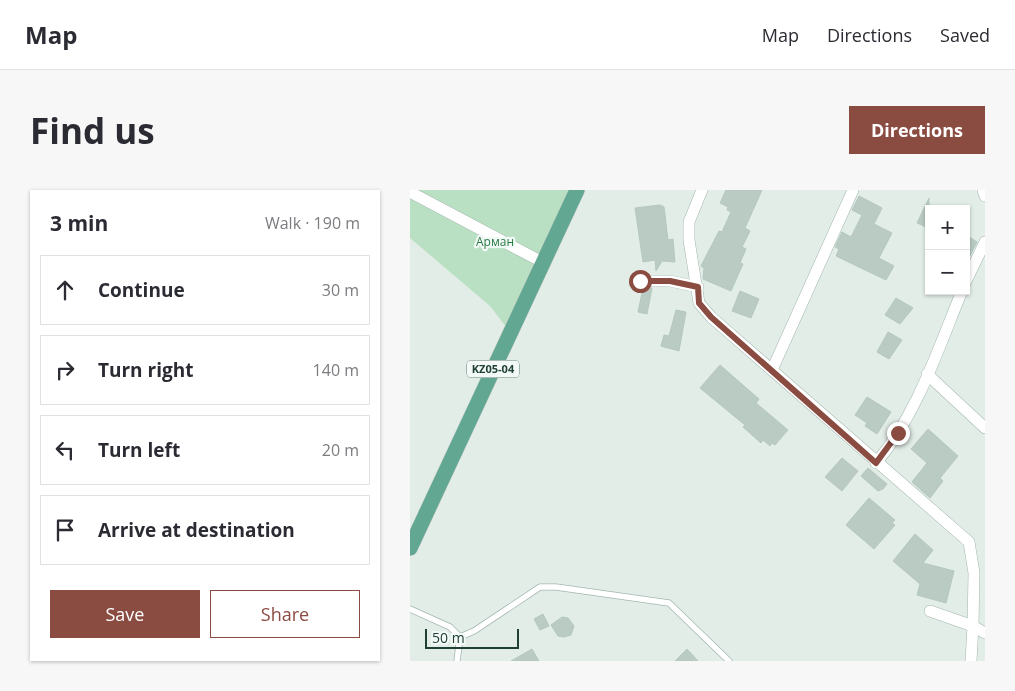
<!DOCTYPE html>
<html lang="en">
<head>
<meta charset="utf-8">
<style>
	:root { --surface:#fff; --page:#f7f7f7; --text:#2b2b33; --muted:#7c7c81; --line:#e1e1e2; --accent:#8a4b40 }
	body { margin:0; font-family:"Open Sans",sans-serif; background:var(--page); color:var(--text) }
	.controls { position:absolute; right:15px; top:15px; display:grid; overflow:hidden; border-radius:0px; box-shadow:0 1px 4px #0004 }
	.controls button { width:45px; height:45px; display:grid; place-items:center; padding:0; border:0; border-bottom:1px solid var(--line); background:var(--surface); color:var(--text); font:25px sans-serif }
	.scale { position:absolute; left:15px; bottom:12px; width:94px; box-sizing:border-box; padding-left:5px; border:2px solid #204036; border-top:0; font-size:14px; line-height:18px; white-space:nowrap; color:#204036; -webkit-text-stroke:4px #f3f9f6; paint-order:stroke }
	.stop { position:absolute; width:15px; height:15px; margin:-11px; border:4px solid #8a4b40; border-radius:50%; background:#fff }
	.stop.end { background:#8a4b40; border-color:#fff; box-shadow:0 1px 5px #0008 }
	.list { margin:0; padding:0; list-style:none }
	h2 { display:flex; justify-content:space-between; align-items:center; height:65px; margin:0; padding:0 20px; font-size:21px }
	h2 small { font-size:16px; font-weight:400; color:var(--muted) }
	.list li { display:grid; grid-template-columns:32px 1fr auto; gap:15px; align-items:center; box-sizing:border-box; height:70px; margin:0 10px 10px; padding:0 10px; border:1px solid var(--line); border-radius:0px }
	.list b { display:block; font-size:19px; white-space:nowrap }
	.list em { font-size:16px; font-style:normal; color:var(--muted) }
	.actions { display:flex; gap:10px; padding:15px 20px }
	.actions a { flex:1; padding:11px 0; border:1px solid var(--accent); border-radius:0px; text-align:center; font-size:18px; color:var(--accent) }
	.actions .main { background:var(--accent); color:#fff }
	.icon { flex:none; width:28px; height:28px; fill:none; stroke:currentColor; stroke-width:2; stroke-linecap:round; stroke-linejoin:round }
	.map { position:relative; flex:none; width:575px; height:471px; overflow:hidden; border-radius:0px }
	header { display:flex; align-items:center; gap:30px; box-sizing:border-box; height:70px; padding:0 25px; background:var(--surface); border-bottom:1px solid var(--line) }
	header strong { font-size:24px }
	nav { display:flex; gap:28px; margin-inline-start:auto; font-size:18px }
	.intro { display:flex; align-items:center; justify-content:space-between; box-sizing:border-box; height:120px; padding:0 30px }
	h1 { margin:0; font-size:35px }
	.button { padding:12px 22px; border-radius:0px; background:var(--accent); color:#fff; font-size:18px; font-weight:700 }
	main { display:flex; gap:30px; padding:0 30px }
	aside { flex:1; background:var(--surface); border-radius:0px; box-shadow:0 1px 4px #0004 }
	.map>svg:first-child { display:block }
	.green { fill:#b9e0c2 }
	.building { fill:#bacbc3; stroke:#b4c8be }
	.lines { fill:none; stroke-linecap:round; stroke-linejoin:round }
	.lane-casing { stroke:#a4b6af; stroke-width:7 }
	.street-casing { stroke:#a4b6af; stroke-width:12 }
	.primary-casing { stroke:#c1cac7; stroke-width:16 }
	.lane { stroke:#fff; stroke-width:5.5 }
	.street { stroke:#fff; stroke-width:11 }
	.primary { stroke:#62a792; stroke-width:15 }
	.route { stroke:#8a4b40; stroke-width:6 }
	.labels { text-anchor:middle; stroke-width:4.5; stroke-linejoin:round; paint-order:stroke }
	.shield { fill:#f3f9f6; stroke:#5f7870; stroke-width:1 }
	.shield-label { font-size:11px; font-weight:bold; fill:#204036 }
	.park-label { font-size:12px; fill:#277b43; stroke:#f3f9f6 }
</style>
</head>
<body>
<header>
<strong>Map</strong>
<nav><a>Map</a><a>Directions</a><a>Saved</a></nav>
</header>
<div class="intro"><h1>Find us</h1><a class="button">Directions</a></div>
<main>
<aside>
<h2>3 min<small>Walk · 190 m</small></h2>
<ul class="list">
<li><svg class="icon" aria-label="ahead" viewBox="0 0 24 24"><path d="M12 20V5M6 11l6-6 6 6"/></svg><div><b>Continue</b></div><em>30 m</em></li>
<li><svg class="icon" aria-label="right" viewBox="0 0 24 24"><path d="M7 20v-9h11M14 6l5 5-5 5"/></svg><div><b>Turn right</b></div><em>140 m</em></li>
<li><svg class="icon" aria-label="left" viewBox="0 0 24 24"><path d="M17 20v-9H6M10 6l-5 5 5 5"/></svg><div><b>Turn left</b></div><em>20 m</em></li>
<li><svg class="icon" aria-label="arrive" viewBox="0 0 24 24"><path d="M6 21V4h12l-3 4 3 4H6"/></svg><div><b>Arrive at destination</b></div></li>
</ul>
<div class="actions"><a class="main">Save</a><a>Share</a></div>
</aside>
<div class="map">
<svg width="575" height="471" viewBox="0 0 575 471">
	<rect width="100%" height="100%" fill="#e2ede8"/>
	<!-- green -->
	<path class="green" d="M0,0h167l-67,142 -20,-26 -80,-68z"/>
	<!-- building -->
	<g class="building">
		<path d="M316,0h36l-17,38 5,3 -8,16 4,2 -6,14 3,1 -12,27 -28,-12 1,-11 -3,-2 18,-35 3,1 9,-20 -4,-2 1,-3 -8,-4z"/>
		<path d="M449,6l23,12 -8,16 18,9 -13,25 15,8 -8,14 -50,-24 3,-7 -4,-2 7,-15 9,5 11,-22 -10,-5z"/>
		<path d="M519,8v30l-12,-5z"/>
		<path d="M250,15l4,2 4,33 5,-1 2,23 -13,-1 -6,10 -1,-11 -12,2 -8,-54z"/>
		<path d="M556,45l11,7 -11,21z"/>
		<path d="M233,98h9l-5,26 -9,-2z"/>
		<path d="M330,101l19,8 -8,19 -19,-7z"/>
		<path d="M486,108l17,10 -13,16 -15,-9z"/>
		<path d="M266,120l10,2 -7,39 -18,-5 3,-11 5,1z"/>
		<path d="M478,142l14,8 -13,19 -12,-7z"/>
		<path d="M310,175l39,34 -3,4 32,27 -13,15 -3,-2 -2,3 -7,-6 -2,3 -18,-16 2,-2 -45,-37z"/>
		<path d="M457,207l24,15 -14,22 -12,-8 2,-3 -12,-8z"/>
		<path d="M518,239l30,27 -18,22 3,3 -13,17 -18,-16 15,-19 -16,-14z"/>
		<path d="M432,268l16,13 -16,20 -17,-14z"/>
		<path d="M458,278l19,16 -4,5 -5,2 -17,-15z"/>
		<path d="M459,308l26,22 -3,3 3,2 -21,24 -28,-24z"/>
		<path d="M505,344l18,16 -10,13 31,8 -8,32 -29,-8 3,-11 -27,-23z"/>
		<path d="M133,424l6,12 -9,4 -6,-11z"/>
		<path d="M152,427l6,1 6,8 -3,9 -7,2 -6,-1 -7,-11z"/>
		<path d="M122,459l7,12h-28z"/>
		<path d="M277,459l11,12h-23z"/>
	</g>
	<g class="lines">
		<!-- lane casing -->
		<g class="lane-casing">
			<g id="lane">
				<path d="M0,419l40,18 10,10"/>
				<path d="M50,447l14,-6 66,-44h16l113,16 60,58"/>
				<path d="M47,471l3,-24"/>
			</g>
		</g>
		<!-- street casing -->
		<g class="street-casing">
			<g id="street">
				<path d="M292,0l-13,32v18l10,63 12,14 258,225 5,31 -1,53 12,7"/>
				<path d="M573,0l2,6"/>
				<path d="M0,2l134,71"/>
				<path d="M230,91h30l28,6"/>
				<path d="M556,91l19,-39"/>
				<path d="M362,180l81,-180"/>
				<path d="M517,184l58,54"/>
				<path d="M466,273c41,-48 62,-114 86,-172"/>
				<path d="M520,421l43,15 -2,35"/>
			</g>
		</g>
		<!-- primary casing -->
		<g class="primary-casing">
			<path id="primary" d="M0,358l167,-358"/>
		</g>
		<!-- lane -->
		<use href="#lane" class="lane"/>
		<!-- street -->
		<use href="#street" class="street"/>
		<!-- primary -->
		<use href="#primary" class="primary"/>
	</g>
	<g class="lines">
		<!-- route -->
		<path class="route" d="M230,91h30l28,6 1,16 12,14 165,146 22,-30"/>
	</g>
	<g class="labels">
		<!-- shield labels -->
		<rect class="shield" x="57" y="170.5" width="52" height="17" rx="4"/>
		<g class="shield-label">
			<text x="83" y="183">KZ05-04</text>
		</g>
		<!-- park labels -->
		<g class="park-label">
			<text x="85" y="56">Арман</text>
		</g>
	</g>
</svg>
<div class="controls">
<button>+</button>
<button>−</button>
</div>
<div class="scale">50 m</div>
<div class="stop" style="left:230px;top:91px"></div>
<div class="stop end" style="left:488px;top:243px"></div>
</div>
</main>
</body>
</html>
